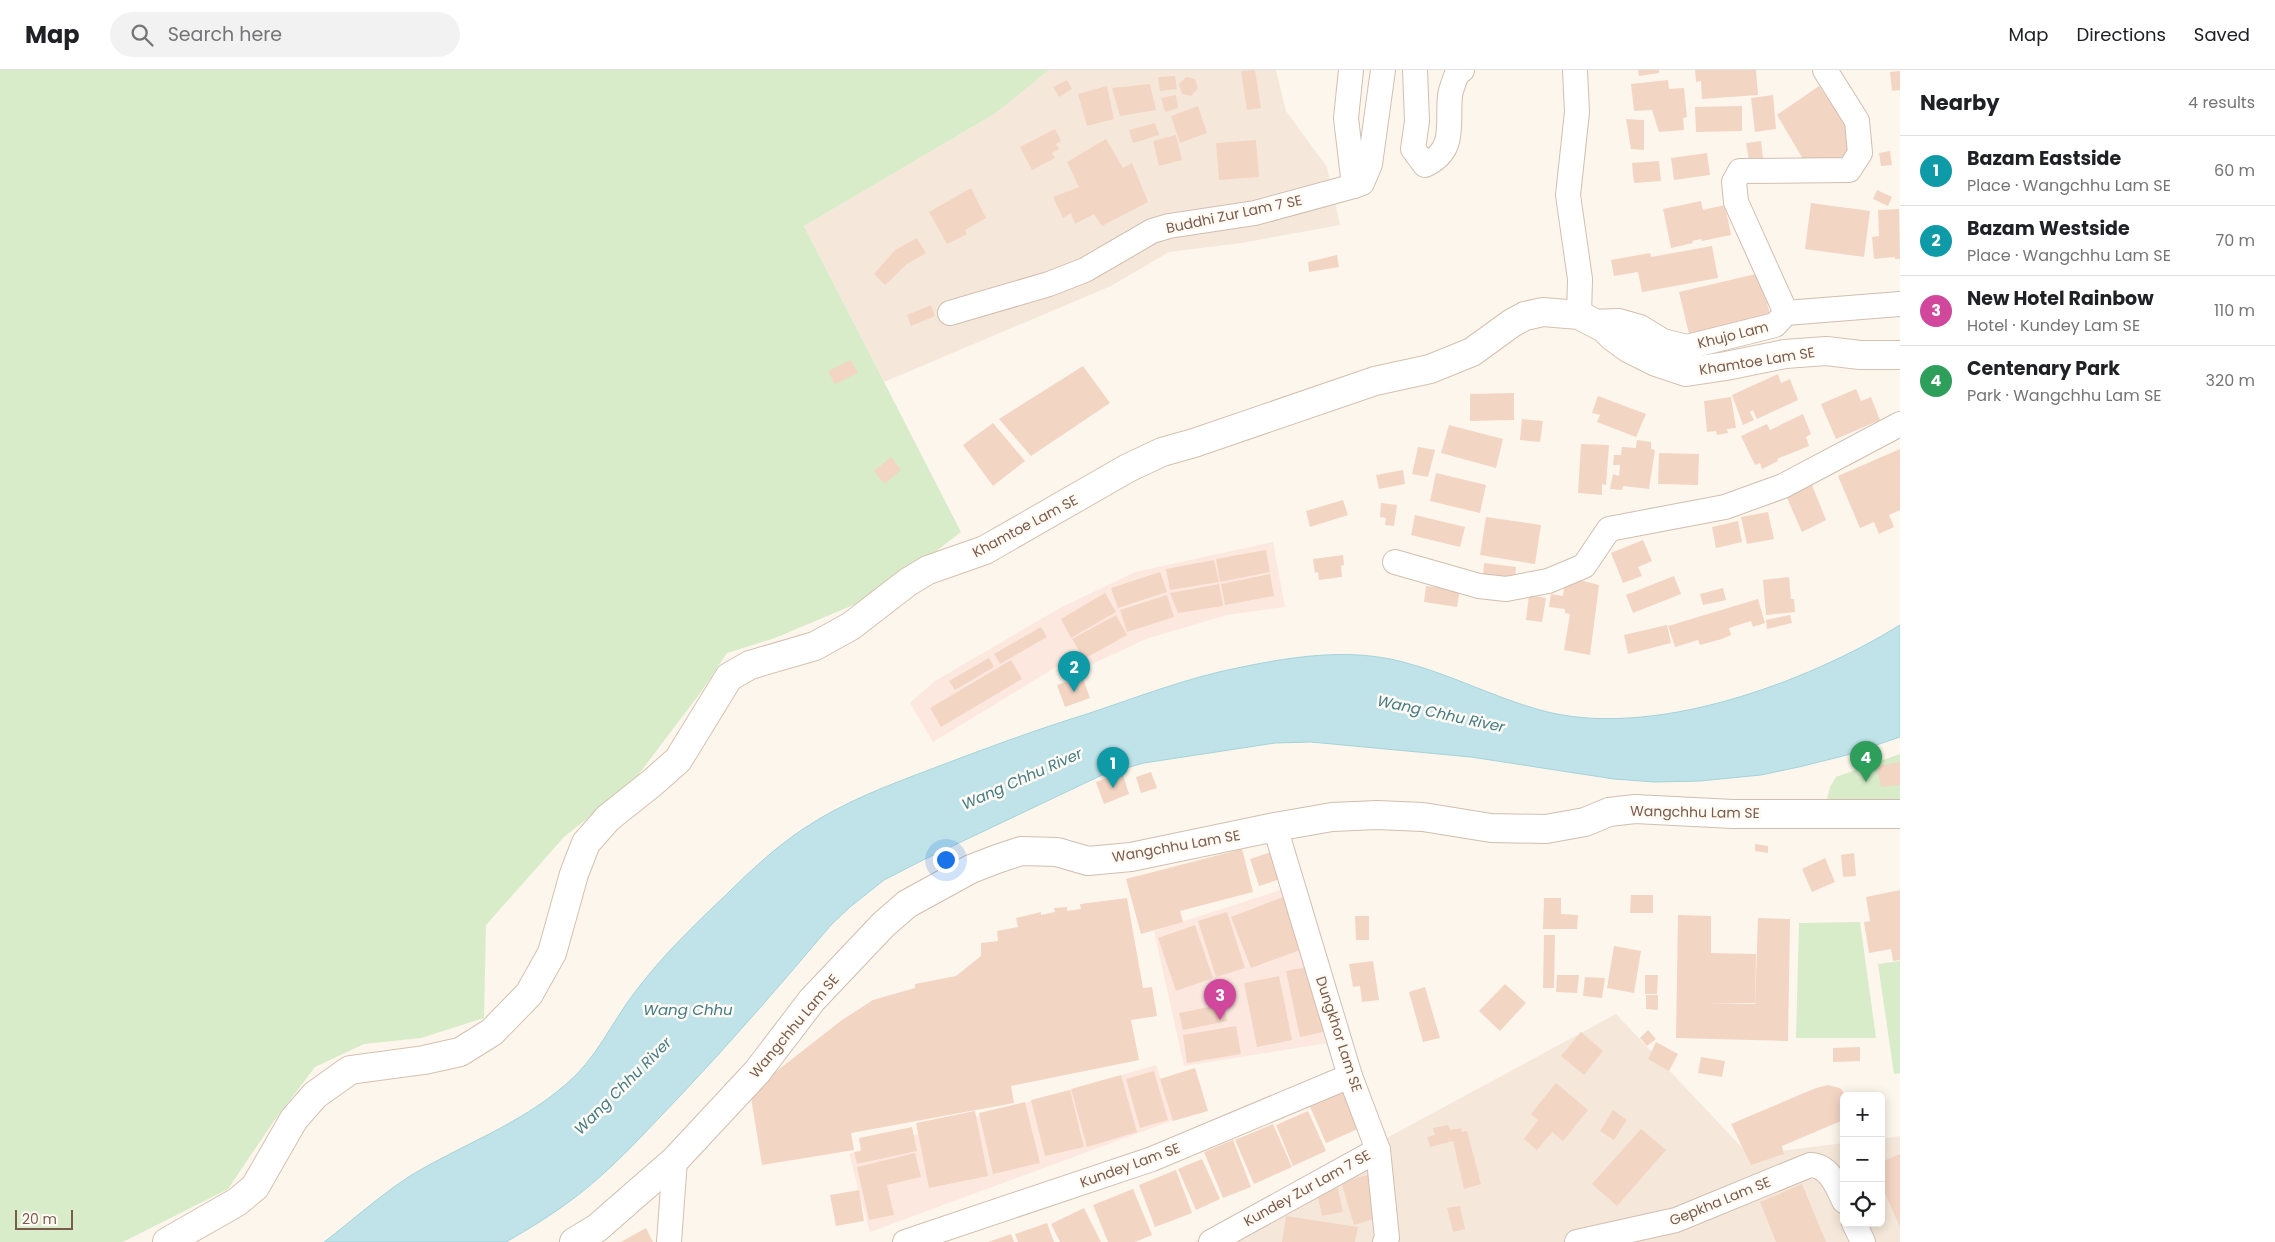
<!DOCTYPE html>
<html lang="en">
<head>
<meta charset="utf-8">
<style>
	:root { --surface:#fff; --page:#f2f2f2; --text:#202124; --muted:#757577; --line:#e0e0e0; --accent:#b45309 }
	body { margin:0; font-family:Poppins,sans-serif; background:var(--page); color:var(--text) }
	.controls { position:absolute; right:15px; bottom:15px; display:grid; overflow:hidden; border-radius:8px; box-shadow:0 2px 12px #0003 }
	.controls button { width:45px; height:45px; display:grid; place-items:center; padding:0; border:0; border-bottom:1px solid var(--line); background:var(--surface); color:var(--text); font:25px sans-serif }
	.scale { position:absolute; left:15px; bottom:12px; width:58px; box-sizing:border-box; padding-left:5px; border:2px solid #7a5c4d; border-top:0; font-size:14px; line-height:18px; white-space:nowrap; color:#7a5c4d; -webkit-text-stroke:4px #fffaf3; paint-order:stroke }
	.you { position:absolute; left:945px; top:789px; width:18px; height:18px; margin:-12px; border:4px solid #fff; border-radius:50%; background:#1a73e8; box-shadow:0 0 0 8px #1a73e833 }
	.badge { display:grid; place-items:center; width:32px; height:32px; border-radius:50%; background:var(--accent); color:#fff; font-size:16px; font-weight:700 }
	.pin { position:absolute; translate:-50% -41px; filter:drop-shadow(0 1px 2px #0008) }
	.pin::after { content:''; position:absolute; top:26px; width:18px; height:15px; background:inherit; clip-path:polygon(0 0,100% 0,50% 100%) }
	.list { margin:0; padding:0; list-style:none }
	h2 { display:flex; justify-content:space-between; align-items:center; height:65px; margin:0; padding:0 20px; font-size:21px }
	h2 small { font-size:16px; font-weight:400; color:var(--muted) }
	.list li { display:grid; grid-template-columns:32px 1fr auto; gap:15px; align-items:center; box-sizing:border-box; height:70px; padding:0 20px; border-top:1px solid var(--line) }
	.list b { display:block; font-size:19px; white-space:nowrap }
	.list p { margin:0; font-size:16px; white-space:nowrap; color:var(--muted) }
	.list em { font-size:16px; font-style:normal; color:var(--muted) }
	.icon { flex:none; width:28px; height:28px; fill:none; stroke:currentColor; stroke-width:2; stroke-linecap:round; stroke-linejoin:round }
	.map { position:relative; flex:none; width:1900px; height:1172px; overflow:hidden }
	header { display:flex; align-items:center; gap:30px; box-sizing:border-box; height:70px; padding:0 25px; background:var(--surface); border-bottom:1px solid var(--line) }
	header strong { font-size:24px }
	nav { display:flex; gap:28px; margin-inline-start:auto; font-size:18px }
	.search { width:350px; height:45px; background:var(--page); display:flex; align-items:center; gap:12px; box-sizing:border-box; padding:0 18px; border-radius:28px; color:var(--muted); font-size:19px }
	main { display:flex }
	aside { flex:1; background:var(--surface) }
	.map>svg:first-child { display:block }
	.residential { fill:#f5e8da }
	.commercial { fill:#fde8e0 }
	.green { fill:#d8ecc9 }
	.water { fill:#bfe3e8; stroke:#a5d3da }
	.building { fill:#f3d5c3 }
	.lines { fill:none; stroke-linecap:round; stroke-linejoin:round }
	.minor-casing { stroke:#d1beb0; stroke-width:26 }
	.tertiary-casing { stroke:#d1beb0; stroke-width:30 }
	.secondary-casing { stroke:#d6c0b0; stroke-width:30 }
	.minor { stroke:#fff; stroke-width:24 }
	.tertiary { stroke:#fff; stroke-width:28 }
	.secondary { stroke:#fff; stroke-width:28 }
	.labels { text-anchor:middle; stroke-width:5; stroke-linejoin:round; paint-order:stroke }
	.street-label { font-size:14px; fill:#7a5c4d; stroke:#fffaf3 }
	.water-label { font-size:15px; font-style:italic; fill:#437c86; stroke:#fffaf3 }
</style>
</head>
<body>
<header>
<strong>Map</strong>
<div class="search"><svg class="icon" aria-label="search" viewBox="0 0 24 24"><circle cx="10" cy="10" r="6"/><path d="M15 15l6 6"/></svg>Search here</div>
<nav><a>Map</a><a>Directions</a><a>Saved</a></nav>
</header>
<main>
<div class="map">
<svg width="1900" height="1172" viewBox="0 0 1900 1172">
	<rect width="100%" height="100%" fill="#fdf6ec"/>
	<!-- residential -->
	<g class="residential">
		<path d="M1049,0h227l10,41 41,56 13,58 -98,18 -73,9 -58,34 -227,96 -80,-156 192,-113z"/>
		<path d="M1616,944l133,141 95,-12v80h37v-84l19,-3v106h-706z"/>
	</g>
	<!-- commercial -->
	<g class="commercial">
		<path d="M1273,472l12,65 -58,8 -81,24 -56,26 -34,2 -123,75 -23,-39 25,-22 123,-72 77,-37z"/>
		<path d="M1290,817l44,155 -150,24 -30,-135z"/>
		<path d="M1156,995l18,55 -304,112 -21,-78z"/>
	</g>
	<!-- green -->
	<g class="green">
		<path d="M0,0h1049l-53,43 -192,113 157,306 -79,61 -107,45 -48,15 -26,39 -69,91 -68,54 -78,88 -2,93 -63,20 -57,6 -49,23 -41,54 -46,68 -105,53h-123z"/>
		<path d="M1900,684v52l-75,1 5,-20 6,-10z"/>
		<path d="M1860,852l16,116h-80l3,-115z"/>
		<path d="M1900,891v112l-6,1 -16,-110z"/>
	</g>
	<!-- water -->
	<path class="water" d="M1900,555v112l-53,18 -48,12 -38,8 -61,6 -45,1 -41,-3 -143,-22 -160,-15 -36,1 -131,20 -42,12 -179,85 -39,20 -34,27 -19,18c-49,58 -99,116 -151,171 -30,31 -59,64 -92,91 -25,21 -54,39 -82,55h-182c29,-22 55,-46 86,-66 51,-31 109,-51 155,-91 31,-25 46,-62 70,-93 27,-36 60,-68 93,-99 23,-23 48,-46 75,-64 40,-27 86,-44 131,-61 50,-19 101,-38 153,-54 51,-17 102,-37 155,-47 53,-11 109,-19 161,-5 47,12 90,35 137,48 110,31 266,-27 360,-85z"/>
	<!-- building -->
	<g class="building">
		<path d="M1255,0l6,38 -14,2 -6,-39z"/>
		<path d="M1638,0h21v3l-20,3z"/>
		<path d="M1695,0h61l2,25 -56,4 -1,-18 -5,1z"/>
		<path d="M1900,1v19l-8,1 -2,-19z"/>
		<path d="M1175,6l2,13 -17,2 -2,-14z"/>
		<path d="M1186,7l9,2 3,9 -7,8 -9,-2 -3,-10z"/>
		<path d="M1067,10l5,9 -13,8 -6,-10z"/>
		<path d="M1668,10l1,9 15,-1 3,29 -4,1 1,12 -25,2 -7,-22 -18,1 -3,-27z"/>
		<path d="M1150,14l6,26 -36,6 -8,-28z"/>
		<path d="M1107,16l7,33 -27,7 -9,-32z"/>
		<path d="M1819,16l34,50 1,15 -20,13 -31,-5 -26,-44z"/>
		<path d="M1176,25l2,13 -13,4 -4,-14z"/>
		<path d="M1773,25l3,34 -21,3 -4,-34z"/>
		<path d="M1198,36l9,27 -27,10 -9,-27z"/>
		<path d="M1742,36v25l-46,1 -1,-25z"/>
		<path d="M1626,49l18,1v30l-13,-1z"/>
		<path d="M1155,53l4,12 -26,8 -4,-13z"/>
		<path d="M1055,59l6,12 -5,3 3,5 -7,4 3,5 -23,12 -12,-23z"/>
		<path d="M1176,65l6,25 -23,6 -6,-25z"/>
		<path d="M1106,69l17,29 9,-5 16,39 -46,24 -8,-12 -19,10 -4,-11 -8,5 -10,-21 26,-10 -12,-25z"/>
		<path d="M1256,70l3,37 -40,3 -3,-37z"/>
		<path d="M1761,71l2,17 -14,2 -3,-17z"/>
		<path d="M1890,81l2,14 -11,1 -2,-13z"/>
		<path d="M1707,83l3,22 -36,5 -3,-22z"/>
		<path d="M1659,91l2,20 -27,2 -2,-20z"/>
		<path d="M971,118l15,30 -21,12 2,4 -20,10 -18,-32z"/>
		<path d="M1877,120l15,7 -4,9 -15,-7z"/>
		<path d="M1701,131l2,9 22,-5 6,30 -29,6 -1,-2 -9,2 1,2 -22,5 -8,-39z"/>
		<path d="M1811,133l59,8 -6,46 -59,-8z"/>
		<path d="M1899,139l1,50h-5v-2l-21,2 -2,-22 7,-1 -1,-26z"/>
		<path d="M917,168l9,15 -19,11 -22,21 -11,-11 21,-24z"/>
		<path d="M1712,176l6,32 -76,14 -4,-20 -24,4 -3,-16 39,-7 1,4z"/>
		<path d="M1337,185l2,12 -30,5 -1,-10z"/>
		<path d="M1760,203l11,46 -81,19 -11,-46z"/>
		<path d="M931,235l4,11 -24,10 -4,-11z"/>
		<path d="M851,290l7,13 -23,11 -7,-13z"/>
		<path d="M1083,296l27,37 -79,53 -32,-37z"/>
		<path d="M1778,304l3,9 9,-4 8,21 -41,19 -4,-9 -3,2 4,8 -11,5 -11,-30z"/>
		<path d="M1856,319l5,12 10,-4 9,23 -44,19 -15,-35z"/>
		<path d="M1514,323v27l-44,1v-27z"/>
		<path d="M1598,326l48,18 -10,23 -39,-15 3,-7 -8,-2z"/>
		<path d="M1731,327l5,31 -9,1 1,4 -11,2 -1,-4 -9,1 -3,-31z"/>
		<path d="M1803,344l8,20 -5,3 3,9 -32,13 1,2 -16,8 -2,-6 -5,2 -14,-29 26,-12 3,6z"/>
		<path d="M1522,349l21,2 -3,21 -20,-2z"/>
		<path d="M993,353l32,38 -32,25 -30,-41z"/>
		<path d="M1449,355l54,14 -7,29 -55,-15z"/>
		<path d="M1637,370l14,2v7l4,1 -6,39 -26,-3 -1,4 -12,-1 3,-15 6,2 1,-11h-7l1,-10h7l1,-8 14,1z"/>
		<path d="M1581,374l28,1 -3,40 -4,-1v11l-24,-2z"/>
		<path d="M1418,377l17,3 -7,27 -16,-3z"/>
		<path d="M1900,379v61l-11,5 5,12 -15,7 -5,-12 -14,6 -22,-52z"/>
		<path d="M1659,383l40,1 -1,31 -40,-1z"/>
		<path d="M891,387l10,13 -17,14 -10,-13z"/>
		<path d="M1403,400l2,14 -26,5 -3,-14z"/>
		<path d="M1436,403l50,12 -6,28 -50,-12z"/>
		<path d="M1810,410l16,40 -24,12 -18,-41z"/>
		<path d="M1343,430l5,15 -38,12 -4,-16z"/>
		<path d="M1381,433l16,2 -3,21 -9,-1 1,-7 -6,-1z"/>
		<path d="M1768,442l6,27 -27,5 -6,-27z"/>
		<path d="M1415,445l50,12 -5,20 -49,-12z"/>
		<path d="M1486,447l55,8 -6,39 -55,-9z"/>
		<path d="M1738,451l4,21 -26,6 -4,-21z"/>
		<path d="M1643,470l9,21 -14,6 4,9 -19,7 -12,-30z"/>
		<path d="M1266,480l4,22 -50,10 -4,-23z"/>
		<path d="M1343,485l1,10 -3,1 1,11 -23,3 -1,-8 -3,1 -2,-14z"/>
		<path d="M1214,490l5,22 -49,8 -4,-21z"/>
		<path d="M1484,493l32,4 -1,11 -32,-3z"/>
		<path d="M1160,502l7,20 -49,16 -7,-20z"/>
		<path d="M1270,504l4,22 -49,9 -4,-21z"/>
		<path d="M1674,506l7,18 -48,19 -7,-18z"/>
		<path d="M1789,507l2,22h3l1,13 -29,3 -3,-35z"/>
		<path d="M1579,510l20,5 -9,70 -26,-5 6,-36 -5,-1v-4l-16,-2 2,-13 12,2 1,-8z"/>
		<path d="M1219,514l4,22 -45,7 -8,-20z"/>
		<path d="M1426,516l34,4 -3,17 -33,-5z"/>
		<path d="M1723,518l3,12 -23,5 -3,-11z"/>
		<path d="M1105,523l11,19 -45,26 -10,-19z"/>
		<path d="M1167,525l7,22 -47,15 -7,-22z"/>
		<path d="M1529,525l17,3 -4,24 -16,-2z"/>
		<path d="M1758,529l7,24 -12,4 -2,-6 -22,7 2,7 -9,4 -22,6 -2,-5 -23,7 -7,-21z"/>
		<path d="M1116,545l11,20 -43,24 -12,-20z"/>
		<path d="M1790,545l2,8 -25,6 -1,-9z"/>
		<path d="M1667,555l4,18 -43,11 -4,-19z"/>
		<path d="M1041,557l6,10 -47,27 -6,-10z"/>
		<path d="M989,588l5,9 -39,23 -6,-9z"/>
		<path d="M1011,590l11,19 -81,48 -11,-19z"/>
		<path d="M1082,606l8,22 -25,9 -8,-22z"/>
		<path d="M1900,692v23l-19,2 -4,-21z"/>
		<path d="M1122,702l7,22 -25,10 -8,-22z"/>
		<path d="M1151,702l6,16 -16,5 -5,-16z"/>
		<path d="M1755,774l13,2v7l-13,-2z"/>
		<path d="M1242,779l11,43 -73,19 3,11 -42,12 -15,-55z"/>
		<path d="M1271,782l9,27 -21,7 -9,-27z"/>
		<path d="M1854,783l2,23 -13,1 -2,-22z"/>
		<path d="M1825,788l10,24 -23,10 -10,-23z"/>
		<path d="M1900,820v70l-7,1 -2,-12 -22,4 -5,-31 6,-1 -4,-24z"/>
		<path d="M1631,825h22v18h-23z"/>
		<path d="M1286,826l20,52 -55,20 -20,-51z"/>
		<path d="M1127,828l16,90 9,-1 5,29 -26,4 8,40 -128,26 3,17 -163,30 3,17 -92,15 -12,-73 92,-72 31,-20 42,-12v-4l41,-8 25,-20v-13l17,-2 -1,-10 21,-4 -2,-9 25,-6v3l14,-3 -1,-4 13,-1v4l14,-2 -1,-5z"/>
		<path d="M1544,828h17v16l17,1 -1,14h-34z"/>
		<path d="M1227,842l18,56 -29,9 -18,-56z"/>
		<path d="M1678,845l33,1v37l45,1 -1,49h-46l46,1v3l3,-89 32,1 -2,122 -112,-3z"/>
		<path d="M1355,846h14v24h-13z"/>
		<path d="M1195,855l18,53 -37,13 -18,-53z"/>
		<path d="M1544,865h11l-1,53h-11z"/>
		<path d="M1614,876l27,5 -7,42 -27,-5z"/>
		<path d="M1373,891l6,39 -17,2 -2,-16 -7,1 -4,-23z"/>
		<path d="M1312,896l16,65 -28,6 -14,-66z"/>
		<path d="M1557,905h22l-2,18 -21,-1z"/>
		<path d="M1645,905h13l-1,19h-12z"/>
		<path d="M1279,906l13,64 -35,7 -13,-64z"/>
		<path d="M1585,907l20,1 -3,20 -19,-2z"/>
		<path d="M1505,914l21,19 -26,28 -21,-20z"/>
		<path d="M1425,917l15,51 -17,4 -14,-50z"/>
		<path d="M1646,925h12v15l-12,-1z"/>
		<path d="M1224,934l3,17 -44,9 -4,-17z"/>
		<path d="M1236,956l5,28 -54,9 -4,-28z"/>
		<path d="M1648,960l8,9 -9,7 -7,-8z"/>
		<path d="M1581,962l22,19 -19,24 -23,-19z"/>
		<path d="M1656,972l22,12 -9,17 -21,-12z"/>
		<path d="M1860,977v14l-27,1v-14z"/>
		<path d="M1701,987l24,4 -3,16 -24,-4z"/>
		<path d="M1195,998l13,43 -35,10 -13,-42z"/>
		<path d="M1154,1001l14,49 -28,8 -14,-49z"/>
		<path d="M1121,1005l16,57 -50,15 -16,-58z"/>
		<path d="M1556,1013l32,27 -25,31 -11,-9 -15,18 -13,-11 14,-19 -7,-6z"/>
		<path d="M1828,1015l12,3 6,8h-2v22l-3,3 -59,25 2,8 -33,11 -20,-41 85,-36z"/>
		<path d="M1351,1019l16,36 -41,18 -16,-36z"/>
		<path d="M1070,1020l14,57 -39,9 -14,-56z"/>
		<path d="M1025,1032l15,61 -47,11 -14,-61z"/>
		<path d="M1613,1040l14,10 -13,20 -14,-9z"/>
		<path d="M975,1041l13,65 -59,12 -13,-65z"/>
		<path d="M1308,1041l18,40 -33,15 -17,-41z"/>
		<path d="M1273,1054l19,43 -38,17 -19,-44z"/>
		<path d="M1448,1055l2,5 11,-2 1,4 5,-1 14,53 -17,5 -11,-48 -23,6 -3,-10 8,-2 -2,-7z"/>
		<path d="M912,1057l5,24 -60,13 -3,-12 7,-1 -2,-13z"/>
		<path d="M1641,1059l25,21 -49,56 -25,-22z"/>
		<path d="M1233,1070l18,47 -28,11 -19,-46z"/>
		<path d="M915,1083l6,24 -34,8 7,30 -25,5 -12,-53z"/>
		<path d="M1900,1084v73l-19,-43v-22z"/>
		<path d="M1202,1089l18,40 -24,11 -18,-41z"/>
		<path d="M1176,1100l16,43 -37,14 -16,-42z"/>
		<path d="M1371,1104l12,42 -29,9 -13,-43z"/>
		<path d="M1802,1114l24,58h-50l-16,-40z"/>
		<path d="M1338,1118l5,24 -21,4 -5,-24z"/>
		<path d="M1133,1119l19,46 -17,7h-27l-15,-37z"/>
		<path d="M859,1120l5,31 -28,5 -6,-31z"/>
		<path d="M1460,1136l5,23 -12,3 -6,-24z"/>
		<path d="M1084,1138l17,34h-41l-9,-18z"/>
		<path d="M1286,1146l72,11 -3,15h-73z"/>
		<path d="M1047,1153l7,19h-36l-3,-8z"/>
		<path d="M646,1158l7,14h-32z"/>
		<path d="M1011,1164l3,8h-26z"/>
	</g>
	<g class="lines">
		<!-- minor casing -->
		<g class="minor-casing">
			<g id="minor">
				<path d="M1351,0l-5,48 8,68 8,-3 8,-19 13,-94"/>
				<path d="M1415,0l2,51 -4,28 12,16c32,-15 22,-41 25,-69 1,-8 5,-16 7,-23l5,-3"/>
				<path d="M1575,0l2,42 -9,83 12,84 -1,36"/>
				<path d="M950,243l99,-29 36,-14 67,-39 17,-5 86,-13 99,-27"/>
				<path d="M1786,243l-50,-111 -2,-20 6,-11 109,-1 11,-17 -3,-32 -32,-51"/>
				<path d="M1786,243l114,-9"/>
				<path d="M1590,252l29,-1 21,6 23,14 24,6 88,-22 11,-12"/>
				<path d="M1395,492l84,24 27,3 42,-8 36,-15 25,-37 116,-22 58,-21 117,-62"/>
				<path d="M1275,757l75,249 28,74 9,88 -2,4"/>
				<path d="M1854,1153l9,19"/>
				<path d="M669,1172l6,-82"/>
				<path d="M905,1172l247,-83 198,-83"/>
				<path d="M1211,1172l167,-92"/>
				<path d="M1577,1172l99,-22 134,-55c19,0 27,21 34,36"/>
			</g>
		</g>
		<!-- tertiary casing -->
		<g class="tertiary-casing">
			<path id="tertiary" d="M574,1172l23,-14 78,-68 82,-88 55,-72 71,-75 24,-21 64,-35 26,-10 24,-8 36,1 31,9 43,-4 144,-30 57,-10 45,-2 46,2 68,11 55,1 39,-7 24,-10 26,-3 98,5h167"/>
		</g>
		<!-- secondary casing -->
		<g class="secondary-casing">
			<path id="secondary" d="M167,1172l70,-40 18,-15 39,-68 21,-24 35,-25 74,-10 36,-8 32,-20 37,-38 23,-41 22,-79 12,-31 22,-25 44,-35 26,-23 51,-83 21,-12 65,-19 36,-20 57,-44 20,-12 57,-20 143,-82 34,-16 32,-9 181,-62 55,-12 42,-17 40,-29 13,-7 18,-4 36,3 25,13 9,9 15,11 28,14 30,10 40,-6 59,-12 41,-3 34,4h40"/>
		</g>
		<!-- minor -->
		<use href="#minor" class="minor"/>
		<!-- tertiary -->
		<use href="#tertiary" class="tertiary"/>
		<!-- secondary -->
		<use href="#secondary" class="secondary"/>
	</g>
	<g class="labels">
		<!-- street labels -->
		<g class="street-label">
			<text transform="translate(1234 144) rotate(-12)" y="5">Buddhi Zur Lam 7 SE</text>
			<text transform="translate(1733 265) rotate(-14)" y="5">Khujo Lam</text>
			<text transform="translate(1757 291) rotate(-9)" y="5">Khamtoe Lam SE</text>
			<text transform="translate(1025 456) rotate(-28)" y="5">Khamtoe Lam SE</text>
			<text transform="translate(1695 742) rotate(1)" y="5">Wangchhu Lam SE</text>
			<text transform="translate(1176 776) rotate(-10)" y="5">Wangchhu Lam SE</text>
			<text transform="translate(794 956) rotate(-50)" y="5">Wangchhu Lam SE</text>
			<text transform="translate(1339 964) rotate(72)" y="5">Dungkhor Lam SE</text>
			<text transform="translate(1130 1095) rotate(-20)" y="5">Kundey Lam SE</text>
			<text transform="translate(1307 1118) rotate(-29)" y="5">Kundey Zur Lam 7 SE</text>
			<text transform="translate(1720 1131) rotate(-22)" y="5">Gepkha Lam SE</text>
		</g>
		<!-- water labels -->
		<g class="water-label">
			<text transform="translate(1441 644) rotate(12)" y="5">Wang Chhu River</text>
			<text transform="translate(1022 709) rotate(-24)" y="5">Wang Chhu River</text>
			<text x="688" y="945">Wang Chhu</text>
			<text transform="translate(623 1016) rotate(-45)" y="5">Wang Chhu River</text>
		</g>
	</g>
</svg>
<div class="controls">
<button>+</button>
<button>−</button>
<button><svg class="icon" aria-label="locate" viewBox="0 0 24 24"><circle cx="12" cy="12" r="6"/><path d="M12 2v4M12 18v4M2 12h4M18 12h4"/></svg></button>
</div>
<div class="scale">20 m</div>
<div class="you"></div>
<div class="pin badge" style="left:1113px;top:718px;background:#0f9aa8">1</div>
<div class="pin badge" style="left:1074px;top:622px;background:#0f9aa8">2</div>
<div class="pin badge" style="left:1220px;top:950px;background:#d1479c">3</div>
<div class="pin badge" style="left:1866px;top:712px;background:#2e9e5b">4</div>
</div>
<aside>
<h2>Nearby<small>4 results</small></h2>
<ul class="list">
<li><span class="badge" style="background:#0f9aa8">1</span><div><b>Bazam Eastside</b><p>Place · Wangchhu Lam SE</p></div><em>60 m</em></li>
<li><span class="badge" style="background:#0f9aa8">2</span><div><b>Bazam Westside</b><p>Place · Wangchhu Lam SE</p></div><em>70 m</em></li>
<li><span class="badge" style="background:#d1479c">3</span><div><b>New Hotel Rainbow</b><p>Hotel · Kundey Lam SE</p></div><em>110 m</em></li>
<li><span class="badge" style="background:#2e9e5b">4</span><div><b>Centenary Park</b><p>Park · Wangchhu Lam SE</p></div><em>320 m</em></li>
</ul>
</aside>
</main>
</body>
</html>
